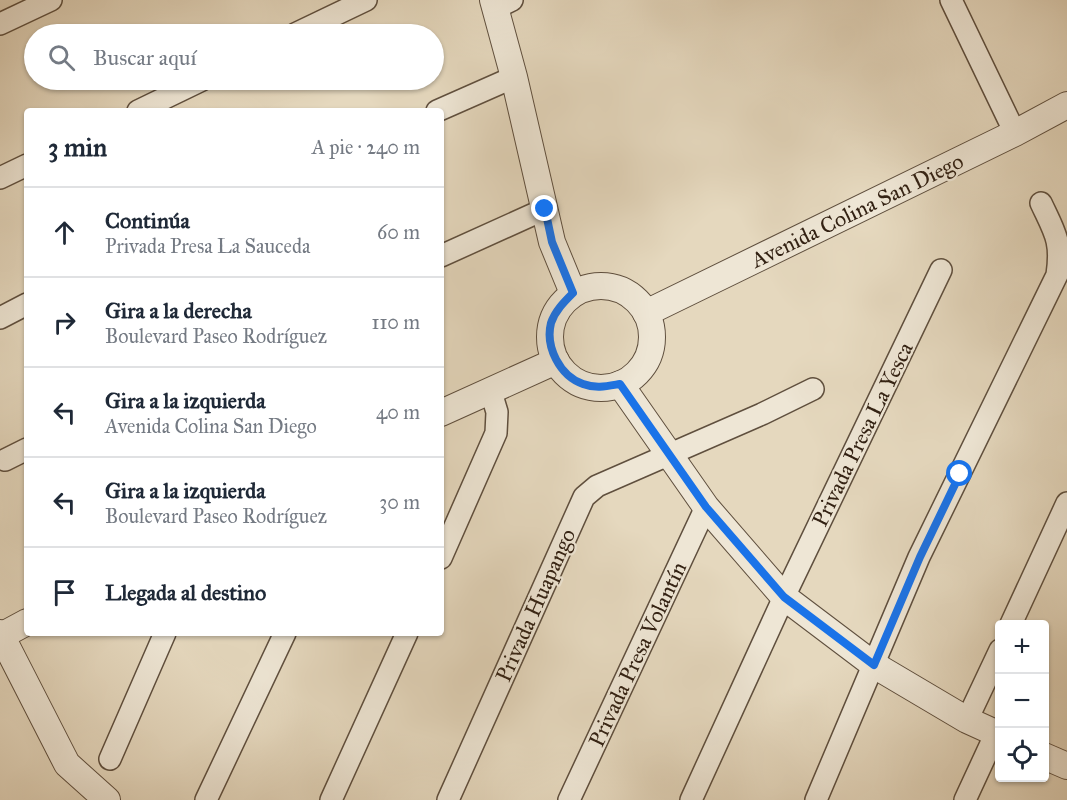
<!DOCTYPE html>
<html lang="es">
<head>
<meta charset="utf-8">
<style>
	:root { --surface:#fff; --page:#f6f6f7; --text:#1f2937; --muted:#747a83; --line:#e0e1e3 }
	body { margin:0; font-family:"IM FELL Great Primer",serif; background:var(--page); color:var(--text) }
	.controls { position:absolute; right:18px; bottom:18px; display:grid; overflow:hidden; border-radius:6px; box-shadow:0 2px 4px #0004 }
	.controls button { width:54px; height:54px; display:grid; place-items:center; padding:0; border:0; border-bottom:2px solid var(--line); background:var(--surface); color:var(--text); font:30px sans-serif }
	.stop { position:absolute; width:18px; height:18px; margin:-14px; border:4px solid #1a73e8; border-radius:50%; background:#fff }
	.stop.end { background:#1a73e8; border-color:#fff; box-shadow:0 2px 6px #0008 }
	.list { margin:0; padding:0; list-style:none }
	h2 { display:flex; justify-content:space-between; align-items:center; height:78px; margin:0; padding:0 24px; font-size:26px }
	h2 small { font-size:20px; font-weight:400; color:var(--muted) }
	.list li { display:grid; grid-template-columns:39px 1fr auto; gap:18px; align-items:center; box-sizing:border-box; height:90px; padding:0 24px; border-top:2px solid var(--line) }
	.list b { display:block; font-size:22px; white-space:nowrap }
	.list p { margin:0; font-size:20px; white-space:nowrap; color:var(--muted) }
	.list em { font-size:20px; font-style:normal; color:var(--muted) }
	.icon { flex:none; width:33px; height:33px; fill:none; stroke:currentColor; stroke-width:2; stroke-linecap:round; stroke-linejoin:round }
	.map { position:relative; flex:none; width:1067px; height:800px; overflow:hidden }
	.search { position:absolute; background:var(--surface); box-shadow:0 2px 4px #0004; left:24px; top:24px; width:420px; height:66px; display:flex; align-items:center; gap:15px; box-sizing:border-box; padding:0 21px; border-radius:33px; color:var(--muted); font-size:22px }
	.panel { position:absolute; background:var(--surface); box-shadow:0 2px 4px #0004; left:24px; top:108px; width:420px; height:528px; border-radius:6px }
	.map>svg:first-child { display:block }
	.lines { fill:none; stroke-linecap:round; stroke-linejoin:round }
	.minor-casing { stroke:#5f4f3e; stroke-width:24 }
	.tertiary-casing { stroke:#5f4f3e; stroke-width:28 }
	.minor { stroke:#eee6d5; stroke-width:21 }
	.tertiary { stroke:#eee6d5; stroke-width:26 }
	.route { stroke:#1a73e8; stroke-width:8 }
	.labels { text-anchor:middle; stroke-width:4.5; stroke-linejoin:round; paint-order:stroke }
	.street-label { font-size:22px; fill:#322113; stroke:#eee6d5 }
</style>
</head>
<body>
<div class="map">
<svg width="1067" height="800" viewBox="0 0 1067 800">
	<rect width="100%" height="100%" fill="#e5d8be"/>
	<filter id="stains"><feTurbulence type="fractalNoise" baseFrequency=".00333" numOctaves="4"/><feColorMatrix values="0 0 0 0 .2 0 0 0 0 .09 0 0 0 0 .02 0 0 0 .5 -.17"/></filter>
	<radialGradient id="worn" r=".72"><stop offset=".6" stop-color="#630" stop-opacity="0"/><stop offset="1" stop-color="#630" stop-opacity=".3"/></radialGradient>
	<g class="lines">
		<!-- minor casing -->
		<g class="minor-casing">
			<g id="minor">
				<path d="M951,0l64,133"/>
				<path d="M496,8l16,-8"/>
				<path d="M0,24l51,-24"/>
				<path d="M295,34l71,-34"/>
				<path d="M138,111l64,-31"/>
				<path d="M437,111l77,-34"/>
				<path d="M0,178l27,-13"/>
				<path d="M441,256l104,-47"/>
				<path d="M0,318l27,-14"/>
				<path d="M5,460l22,-11"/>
				<path d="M441,558l55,-125 1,-21 -6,-20"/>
				<path d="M1011,624l56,-121"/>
				<path d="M967,720l33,-70"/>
				<path d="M110,759l55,-126"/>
				<path d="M206,800l79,-167"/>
				<path d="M331,800l76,-167"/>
				<path d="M448,800l136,-303 13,-11 165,-72 51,-25"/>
				<path d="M569,800l137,-293"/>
				<path d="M691,800l93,-203 157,-327"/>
				<path d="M816,800l103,-243 138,-282c5,-34 -2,-42 -16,-72"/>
				<path d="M965,800l31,-67"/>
			</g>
		</g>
		<!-- tertiary casing -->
		<g class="tertiary-casing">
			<g id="tertiary">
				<path d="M493,0l21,77 38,165 21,51"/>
				<circle cx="601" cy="337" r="51"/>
				<path d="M646,313l369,-180 52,-28"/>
				<path d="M620,384l86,123 78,90 90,68 93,55 33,15"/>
				<path d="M441,413l115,-52"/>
				<path d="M0,633l67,131 40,36"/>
				<path d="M1,636l26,-14"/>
				<path d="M1044,756l23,10"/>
			</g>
		</g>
		<!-- minor -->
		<use href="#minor" class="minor"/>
		<!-- tertiary -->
		<use href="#tertiary" class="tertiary"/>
	</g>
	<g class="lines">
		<!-- route -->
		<path class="route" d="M545,209l7,33 21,51c-9,9 -18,18 -22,30 -6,24 9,53 32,61 13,5 25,2 37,0l86,123 78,90 90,68 46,-108 40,-83"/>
	</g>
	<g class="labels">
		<!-- street labels -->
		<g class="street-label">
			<text transform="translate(857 210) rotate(-26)" y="8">Avenida Colina San Diego</text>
			<text transform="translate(862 434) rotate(-64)" y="8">Privada Presa La Yesca</text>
			<text transform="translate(535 605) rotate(-66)" y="8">Privada Huapango</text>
			<text transform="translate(637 654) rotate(-65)" y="8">Privada Presa Volantín</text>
		</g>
	</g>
	<rect width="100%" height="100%" filter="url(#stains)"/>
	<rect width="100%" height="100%" fill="url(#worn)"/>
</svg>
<div class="controls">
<button>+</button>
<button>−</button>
<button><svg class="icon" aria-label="locate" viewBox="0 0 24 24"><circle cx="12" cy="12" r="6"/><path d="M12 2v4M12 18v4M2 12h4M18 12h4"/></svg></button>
</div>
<div class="stop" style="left:960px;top:474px"></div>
<div class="stop end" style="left:545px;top:209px"></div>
<div class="search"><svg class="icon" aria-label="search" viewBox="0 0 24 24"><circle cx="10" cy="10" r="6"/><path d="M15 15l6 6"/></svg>Buscar aquí</div>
<section class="panel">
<h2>3 min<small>A pie · 240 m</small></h2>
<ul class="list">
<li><svg class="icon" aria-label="ahead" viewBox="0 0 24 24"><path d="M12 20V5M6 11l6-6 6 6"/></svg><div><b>Continúa</b><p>Privada Presa La Sauceda</p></div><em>60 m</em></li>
<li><svg class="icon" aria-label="right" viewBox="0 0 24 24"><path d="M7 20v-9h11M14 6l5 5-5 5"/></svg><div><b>Gira a la derecha</b><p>Boulevard Paseo Rodríguez</p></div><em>110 m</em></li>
<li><svg class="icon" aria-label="left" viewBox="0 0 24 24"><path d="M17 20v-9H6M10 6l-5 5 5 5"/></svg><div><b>Gira a la izquierda</b><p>Avenida Colina San Diego</p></div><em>40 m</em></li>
<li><svg class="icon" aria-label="left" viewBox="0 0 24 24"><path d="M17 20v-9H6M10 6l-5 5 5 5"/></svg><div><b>Gira a la izquierda</b><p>Boulevard Paseo Rodríguez</p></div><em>30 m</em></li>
<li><svg class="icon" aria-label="arrive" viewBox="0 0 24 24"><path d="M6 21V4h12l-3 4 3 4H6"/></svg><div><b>Llegada al destino</b></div></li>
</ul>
</section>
</div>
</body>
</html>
